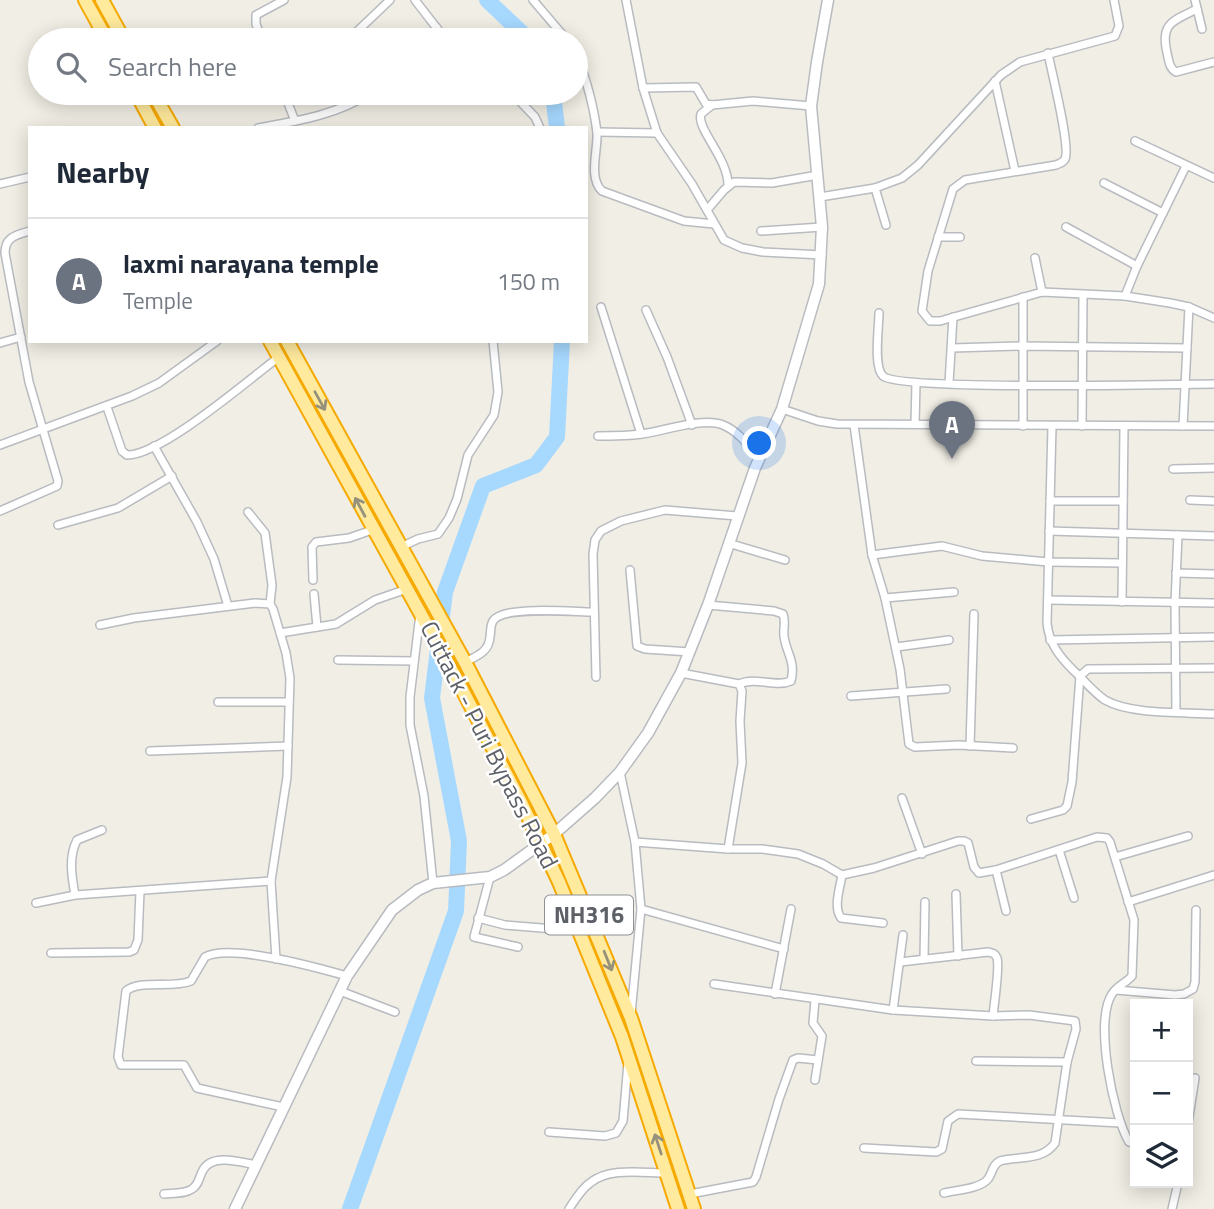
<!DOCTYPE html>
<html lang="en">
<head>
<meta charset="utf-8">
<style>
	:root { --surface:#fff; --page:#f6f6f7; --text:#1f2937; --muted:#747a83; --line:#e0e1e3; --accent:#d93025 }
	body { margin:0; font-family:"Titillium Web",sans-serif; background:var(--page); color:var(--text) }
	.controls { position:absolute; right:21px; bottom:21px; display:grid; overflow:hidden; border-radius:0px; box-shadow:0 4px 18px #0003 }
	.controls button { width:63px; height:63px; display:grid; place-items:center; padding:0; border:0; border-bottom:2px solid var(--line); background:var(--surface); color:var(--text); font:35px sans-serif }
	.you { position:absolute; left:760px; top:444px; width:24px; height:24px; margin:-18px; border:5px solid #fff; border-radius:50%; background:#1a73e8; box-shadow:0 0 0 10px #1a73e833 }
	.badge { display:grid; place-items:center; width:46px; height:46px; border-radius:50%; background:var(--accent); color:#fff; font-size:23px; font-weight:700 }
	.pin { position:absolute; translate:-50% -58px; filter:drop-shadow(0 2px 4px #0008) }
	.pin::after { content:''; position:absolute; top:37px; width:24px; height:21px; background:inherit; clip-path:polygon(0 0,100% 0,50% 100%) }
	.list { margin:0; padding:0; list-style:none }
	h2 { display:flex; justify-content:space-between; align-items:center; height:91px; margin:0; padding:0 28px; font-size:30px }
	h2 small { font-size:23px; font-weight:400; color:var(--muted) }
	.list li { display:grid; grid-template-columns:46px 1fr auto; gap:21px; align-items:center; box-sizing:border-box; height:126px; padding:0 28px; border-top:2px solid var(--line) }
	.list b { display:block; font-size:26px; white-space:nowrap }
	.list p { margin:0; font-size:23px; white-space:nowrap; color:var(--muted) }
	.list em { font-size:23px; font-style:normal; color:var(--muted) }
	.icon { flex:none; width:38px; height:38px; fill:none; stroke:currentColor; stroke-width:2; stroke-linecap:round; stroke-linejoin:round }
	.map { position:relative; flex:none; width:1214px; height:1209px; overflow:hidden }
	.search { position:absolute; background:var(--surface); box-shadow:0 4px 18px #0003; left:28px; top:28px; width:560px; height:77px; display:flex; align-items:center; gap:18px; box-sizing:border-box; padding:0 24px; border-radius:38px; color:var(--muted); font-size:26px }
	.panel { position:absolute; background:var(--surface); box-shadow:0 4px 18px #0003; left:28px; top:126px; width:560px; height:217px; border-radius:0px }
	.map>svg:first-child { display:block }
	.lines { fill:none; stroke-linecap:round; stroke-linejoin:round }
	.river { stroke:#a7d9ff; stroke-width:16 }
	.minor-casing { stroke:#b8bbc0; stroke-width:10 }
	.tertiary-casing { stroke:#b8bbc0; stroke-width:13 }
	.trunk-casing { stroke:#f6a900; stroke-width:16 }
	.minor { stroke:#fff; stroke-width:7 }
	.tertiary { stroke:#fff; stroke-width:10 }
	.trunk { stroke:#ffea9d; stroke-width:12 }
	.oneway { stroke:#96917a }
	.labels { text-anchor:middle; stroke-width:5; stroke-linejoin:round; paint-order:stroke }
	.shield { fill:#fff; stroke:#8e9095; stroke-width:2 }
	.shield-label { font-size:23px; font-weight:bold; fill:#5d6167 }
	.street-label { font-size:24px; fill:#5d6167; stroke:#fff }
</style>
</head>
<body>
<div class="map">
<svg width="1214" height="1209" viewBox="0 0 1214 1209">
	<rect width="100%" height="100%" fill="#f1eee5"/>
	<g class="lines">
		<!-- river -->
		<g class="river">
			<path d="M487,0l35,33 4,7"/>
			<path d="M553,93l4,35"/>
			<path d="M350,1209l106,-298 3,-70 -27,-143 13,-106 38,-106 53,-21 21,-28 5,-96"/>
		</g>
		<!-- minor casing -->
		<g class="minor-casing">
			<g id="minor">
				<path d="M415,0l31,40"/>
				<path d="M533,0l34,40"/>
				<path d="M626,0l17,88 14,45 35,51 32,56 18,8 21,4 59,3"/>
				<path d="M1195,0l7,29"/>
				<path d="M1197,9c-24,12 -37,14 -30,44 2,8 2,15 9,19l38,-10"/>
				<path d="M262,40l-6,-16v-9l28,-15"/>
				<path d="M348,40l42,-40"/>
				<path d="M425,40l12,-12"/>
				<path d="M576,52c9,24 18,54 21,81 1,17 -9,45 5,58l82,30 30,3"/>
				<path d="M1048,53c3,17 23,94 17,106 -2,4 -5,4 -9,6l-91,15 -12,9 -25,82 -6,40 8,10h10l102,-29 83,4 45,7 19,4 25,11"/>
				<path d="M995,81l20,90"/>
				<path d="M643,88l53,-1 10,17 6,1 41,-4 58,5"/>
				<path d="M284,93l11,28"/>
				<path d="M512,93l23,24 5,11"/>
				<path d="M712,105l-11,9c-5,15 28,45 27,72"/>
				<path d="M258,128c39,-7 79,-13 112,-35"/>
				<path d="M597,132l60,1"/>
				<path d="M1135,141l79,37"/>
				<path d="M1104,183l59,30"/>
				<path d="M0,184l30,-7"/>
				<path d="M875,188l11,37"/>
				<path d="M820,197l55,-9 27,-10 16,-13 83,-90 19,-13 95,-26 4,-10 -5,-26"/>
				<path d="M707,210l17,-20 10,-8 38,1 46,-8"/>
				<path d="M1066,227l71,39"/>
				<path d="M761,231l61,-4"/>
				<path d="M938,237h22"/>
				<path d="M1035,258l7,34"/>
				<path d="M1125,296l12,-30 49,-100"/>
				<path d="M1023,297v129"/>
				<path d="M601,307l40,127"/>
				<path d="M646,310l21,47 25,68"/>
				<path d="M879,313c0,14 -6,54 4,63 15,15 291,8 331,8"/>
				<path d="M0,343l21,-6"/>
				<path d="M952,348l70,-2 165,2"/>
				<path d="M949,383l4,-66"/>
				<path d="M107,407l15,44 5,4c35,0 121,-75 152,-98"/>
				<path d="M782,409l36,12 19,3 377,2"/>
				<path d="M915,424l1,-41"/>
				<path d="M854,425l18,130 13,43 15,71 9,75 6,3 44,-2 54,3"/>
				<path d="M1052,426l-5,197c2,20 12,33 26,47 11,10 20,22 32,30 26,15 79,12 109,14"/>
				<path d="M1082,426l1,-131"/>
				<path d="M1183,426l6,-119"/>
				<path d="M598,436c14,0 29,0 44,-2 22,-3 61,-17 81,-9 15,6 26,21 36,33"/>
				<path d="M0,445l132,-49 27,-13 58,-42"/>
				<path d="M154,446l43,76 17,37 14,47"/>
				<path d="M1173,469l41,-1"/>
				<path d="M1190,500l24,1"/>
				<path d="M1050,501h73"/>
				<path d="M0,511l57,-25 1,-5 -29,-99 -24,-129c0,-16 11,-18 25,-22"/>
				<path d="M248,512l17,21 7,52 -2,19"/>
				<path d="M58,525l60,-17 54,-32"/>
				<path d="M1049,531l165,5"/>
				<path d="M728,543l57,17"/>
				<path d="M401,547l17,-8 20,-5 11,-16 8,-19 11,-44 26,-40 4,-23 -5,-51"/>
				<path d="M872,555l70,-9 40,10 66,6 74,1"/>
				<path d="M630,570l7,76 8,3 45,3"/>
				<path d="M1176,573l38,1"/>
				<path d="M313,580l-1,-33 4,-5 33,-4 23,-8"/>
				<path d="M314,594l3,33"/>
				<path d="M885,598l69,-6"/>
				<path d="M1048,600l166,3"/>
				<path d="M1122,602l2,-176"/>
				<path d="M708,605l66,6 9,3c3,8 0,14 1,22 2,17 12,25 7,45 -16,7 -35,-5 -52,3"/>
				<path d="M420,614l-10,83v28l14,71 9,87"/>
				<path d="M100,625l34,-7 121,-15 15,1 3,5 13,44 4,25 -3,99 -16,104 5,78"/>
				<path d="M280,633l56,-9 39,-24 32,-11"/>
				<path d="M1050,640l164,-3"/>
				<path d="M896,647l53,-7"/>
				<path d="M338,660l76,1"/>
				<path d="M465,662c12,-6 24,-10 25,-25 1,-6 0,-11 3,-16 10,-16 81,-9 100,-9"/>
				<path d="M681,673l58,11 3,7 -2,30 2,42 -14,86"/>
				<path d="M596,677l-3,-123 2,-14 6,-9 20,-10 44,-11 72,6"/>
				<path d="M851,696l95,-7"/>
				<path d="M218,702h71"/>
				<path d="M1176,711l-1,-108 3,-68"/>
				<path d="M970,746l4,-132"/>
				<path d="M150,751l138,-5"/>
				<path d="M620,772l15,70 6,67 -10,105"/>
				<path d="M902,798l20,56"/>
				<path d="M1031,819l32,-9 4,-4 5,-24 8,-106 8,-7 126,-1"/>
				<path d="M635,842l93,7h34l36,5 25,10 19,11 32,-7 84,-27h6l4,2 6,24 5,6 17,-3 101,-33 10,1 3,4 24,78 -2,56c-6,7 -15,10 -20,18 -18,27 1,121 17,148l6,1"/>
				<path d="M1059,850l15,48"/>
				<path d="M1115,857l73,-21"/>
				<path d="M996,870l10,41"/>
				<path d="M842,875c-2,13 -9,32 -1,43l42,5"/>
				<path d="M490,877l-16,60 44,10"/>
				<path d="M956,894l2,62"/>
				<path d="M75,895c-3,-17 -7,-38 2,-55l25,-10"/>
				<path d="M1128,902l86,-27"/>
				<path d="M36,903l39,-8 196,-14"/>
				<path d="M641,909l143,40"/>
				<path d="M478,918l27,7 61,5"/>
				<path d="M51,953l78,-1 5,-2 4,-10 2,-49"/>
				<path d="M924,959l1,-57"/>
				<path d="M900,962l88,-10c4,1 7,1 9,6 3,9 -3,46 -4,58"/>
				<path d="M714,984l179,26 100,6 36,-1 46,6 1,8 -9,33 -12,81c-12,18 -36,13 -55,18 -8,4 -7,11 -12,18 -8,10 -32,11 -44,14"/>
				<path d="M1116,990l59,5 9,-1 9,-5 2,-7 1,-72"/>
				<path d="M340,991l55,21"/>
				<path d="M775,994l16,-85"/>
				<path d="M815,1000l-2,23 9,13 -7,44"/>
				<path d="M893,1010l10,-75"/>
				<path d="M976,1061l91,1"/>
				<path d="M283,1107l-86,-19 -13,-23h-63l-3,-8 8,-66c14,-12 46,-2 65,-10l14,-24c24,-14 114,11 142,19"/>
				<path d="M1188,1123l7,-45"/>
				<path d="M549,1132l56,4 11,-3 7,-12 5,-58"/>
				<path d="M864,1148l72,4 6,-3 6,-28 10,-7 162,9"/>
				<path d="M164,1194c9,-1 21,0 28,-5 7,-4 7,-12 11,-19 9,-17 38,-8 53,-5"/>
				<path d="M690,1194l63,-12 3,-5 23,-78 14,-39 5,-2 20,2"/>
				<path d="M569,1209c6,-9 12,-20 21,-26 19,-16 53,-10 76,-10"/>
				<path d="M1172,1209l6,-26"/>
			</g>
		</g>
		<!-- tertiary casing -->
		<g class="tertiary-casing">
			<path id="tertiary" d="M235,1209l112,-233 45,-66 26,-20 15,-7 57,-6 14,-7 50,-36 41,-36 25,-26 28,-39 33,-60 27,-68 47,-137 27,-59 37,-125 3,-57 -11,-121 6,-44 11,-62"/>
		</g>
		<!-- trunk casing -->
		<g class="trunk-casing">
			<g id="trunk">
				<path d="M85,0l22,40"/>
				<path d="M102,0l22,40"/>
				<path d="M136,93l19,35"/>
				<path d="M153,93l20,35"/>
				<path d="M270,341l186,337 65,124 38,80 63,155 56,172"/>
				<path d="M287,341l178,321 89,172 77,184 63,191"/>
			</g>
		</g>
		<!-- minor -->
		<use href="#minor" class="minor"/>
		<!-- tertiary -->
		<use href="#tertiary" class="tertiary"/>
		<!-- trunk -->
		<use href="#trunk" class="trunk"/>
	</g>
	<!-- one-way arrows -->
	<defs><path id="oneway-shaft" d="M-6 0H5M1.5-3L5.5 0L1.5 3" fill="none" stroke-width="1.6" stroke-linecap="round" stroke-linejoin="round" transform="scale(1.75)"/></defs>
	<g class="oneway">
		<use href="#oneway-shaft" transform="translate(320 401) rotate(61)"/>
		<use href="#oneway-shaft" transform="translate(360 507) rotate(-118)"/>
		<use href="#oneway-shaft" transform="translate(608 961) rotate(68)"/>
		<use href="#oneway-shaft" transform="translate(658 1144) rotate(-108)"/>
	</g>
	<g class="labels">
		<!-- shield labels -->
		<rect class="shield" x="545" y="895.5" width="88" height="39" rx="5"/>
		<g class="shield-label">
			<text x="589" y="923">NH316</text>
		</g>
		<!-- street labels -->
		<g class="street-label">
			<text transform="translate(489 745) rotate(63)" y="8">Cuttack - Puri Bypass Road</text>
		</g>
	</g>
</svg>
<div class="controls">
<button>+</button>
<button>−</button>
<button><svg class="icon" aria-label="layers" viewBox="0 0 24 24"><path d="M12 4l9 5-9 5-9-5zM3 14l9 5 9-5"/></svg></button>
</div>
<div class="you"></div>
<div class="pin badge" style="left:952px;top:459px;background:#6b7280">A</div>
<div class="search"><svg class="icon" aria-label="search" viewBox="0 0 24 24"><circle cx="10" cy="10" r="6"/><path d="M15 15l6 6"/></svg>Search here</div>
<section class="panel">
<h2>Nearby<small></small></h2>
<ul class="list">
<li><span class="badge" style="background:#6b7280">A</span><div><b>laxmi narayana temple</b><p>Temple</p></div><em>150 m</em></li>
</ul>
</section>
</div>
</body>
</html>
